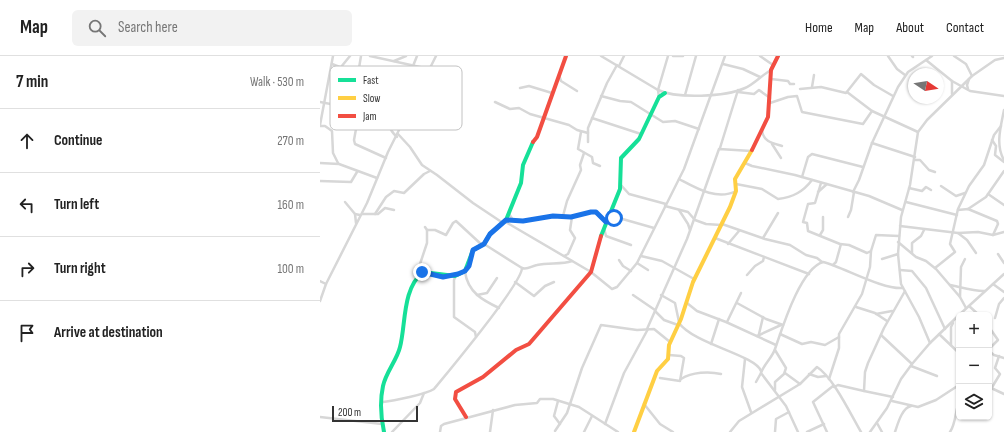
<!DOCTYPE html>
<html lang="en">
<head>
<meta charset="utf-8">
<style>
	:root { --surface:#fff; --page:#f2f2f2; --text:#222; --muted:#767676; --line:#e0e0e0 }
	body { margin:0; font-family:"Sofia Sans Condensed",sans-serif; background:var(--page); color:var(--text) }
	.controls { position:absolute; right:12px; bottom:12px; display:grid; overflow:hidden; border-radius:6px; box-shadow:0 1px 3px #0004 }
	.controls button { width:36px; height:36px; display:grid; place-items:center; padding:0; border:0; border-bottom:1px solid var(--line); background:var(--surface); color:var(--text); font:20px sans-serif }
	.compass { position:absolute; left:588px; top:12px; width:36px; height:36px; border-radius:50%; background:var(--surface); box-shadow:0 1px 3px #0004; rotate:102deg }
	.scale { position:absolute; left:12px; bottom:10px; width:86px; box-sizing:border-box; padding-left:4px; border:2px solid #333; border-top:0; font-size:11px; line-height:14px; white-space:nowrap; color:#333; -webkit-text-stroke:3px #fff; paint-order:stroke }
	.stop { position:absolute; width:12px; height:12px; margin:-9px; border:3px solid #1a73e8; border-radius:50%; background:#fff }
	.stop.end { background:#1a73e8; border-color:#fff; box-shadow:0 1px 4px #0008 }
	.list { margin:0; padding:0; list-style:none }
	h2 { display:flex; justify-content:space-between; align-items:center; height:52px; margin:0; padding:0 16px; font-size:17px }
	h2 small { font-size:13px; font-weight:400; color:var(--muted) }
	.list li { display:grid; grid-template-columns:26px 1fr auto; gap:12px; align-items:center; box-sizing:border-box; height:64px; padding:0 16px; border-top:1px solid var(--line) }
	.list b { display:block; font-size:15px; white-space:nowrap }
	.list em { font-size:13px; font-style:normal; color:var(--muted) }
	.icon { flex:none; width:22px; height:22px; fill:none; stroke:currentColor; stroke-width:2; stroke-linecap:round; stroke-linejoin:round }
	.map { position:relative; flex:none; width:684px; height:376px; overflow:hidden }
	header { display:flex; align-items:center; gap:24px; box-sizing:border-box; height:56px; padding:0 20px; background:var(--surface); border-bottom:1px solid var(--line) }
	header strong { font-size:19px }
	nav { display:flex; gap:22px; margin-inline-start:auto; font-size:14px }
	.search { width:280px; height:36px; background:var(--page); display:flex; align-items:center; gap:10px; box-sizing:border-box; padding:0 14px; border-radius:6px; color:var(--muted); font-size:15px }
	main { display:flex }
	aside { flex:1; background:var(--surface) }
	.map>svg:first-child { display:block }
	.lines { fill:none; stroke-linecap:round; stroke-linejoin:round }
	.street { stroke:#d7d7d7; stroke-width:2.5 }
	.fast { stroke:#16e098; stroke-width:4 }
	.slow { stroke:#ffcf43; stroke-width:4 }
	.jam { stroke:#f24e42; stroke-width:4 }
	.route { stroke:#1a73e8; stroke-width:5 }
	.key { fill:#fff; stroke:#c2c2c2; stroke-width:1 }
	.key-label { font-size:11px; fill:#333 }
</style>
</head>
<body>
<header>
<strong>Map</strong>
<div class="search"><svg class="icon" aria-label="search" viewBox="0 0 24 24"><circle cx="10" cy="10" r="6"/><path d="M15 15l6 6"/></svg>Search here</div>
<nav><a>Home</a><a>Map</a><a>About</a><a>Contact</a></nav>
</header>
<main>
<aside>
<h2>7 min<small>Walk · 530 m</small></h2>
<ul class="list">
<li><svg class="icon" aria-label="ahead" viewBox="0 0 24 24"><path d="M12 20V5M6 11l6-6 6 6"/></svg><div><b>Continue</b></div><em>270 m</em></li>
<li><svg class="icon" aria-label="left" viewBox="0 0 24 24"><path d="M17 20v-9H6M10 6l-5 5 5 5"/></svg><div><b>Turn left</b></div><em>160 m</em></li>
<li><svg class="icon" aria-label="right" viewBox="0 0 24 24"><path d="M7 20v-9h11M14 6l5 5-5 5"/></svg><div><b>Turn right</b></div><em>100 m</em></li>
<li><svg class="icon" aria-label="arrive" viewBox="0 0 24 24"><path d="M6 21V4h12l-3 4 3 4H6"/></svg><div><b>Arrive at destination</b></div></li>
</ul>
</aside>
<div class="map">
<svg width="684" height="376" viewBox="0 0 684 376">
	<rect width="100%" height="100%" fill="#fff"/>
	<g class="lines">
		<!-- street -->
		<g class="street">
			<path d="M50,0l59,13"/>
			<path d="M281,0l57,34c19,9 67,7 87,-2 9,-4 17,-13 26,-18"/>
			<path d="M353,0h10"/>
			<path d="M440,0l13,9"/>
			<path d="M568,0l9,13 8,6"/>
			<path d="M592,0l1,1"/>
			<path d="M634,0l12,8 6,12"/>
			<path d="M606,4l26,21 18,10 34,5"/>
			<path d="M74,5l12,-5"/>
			<path d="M12,8l26,10 -6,14 -1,17"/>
			<path d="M403,8l20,5 17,8"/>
			<path d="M93,10l4,-10"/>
			<path d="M299,10l5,-10"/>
			<path d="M21,11l9,-11"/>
			<path d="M38,18l3,-18"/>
			<path d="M239,19l2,6 16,10"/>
			<path d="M451,23l17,2 2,3h4"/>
			<path d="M632,25v13"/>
			<path d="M492,31l2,-12"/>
			<path d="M32,32l40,8 2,2 -3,12"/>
			<path d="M200,32l9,-2 23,7"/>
			<path d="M480,33l21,-2 25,6 15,-19 13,11 19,11"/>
			<path d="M648,33l-1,-4 2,-6"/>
			<path d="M418,36l16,2 5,-4 11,8"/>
			<path d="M527,36l25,19 46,21"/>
			<path d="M54,37l4,15"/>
			<path d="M365,39l11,-39"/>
			<path d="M281,40l19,5 11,1 32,20 12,-1 24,8"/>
			<path d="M339,41l-1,-7 10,-34"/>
			<path d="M0,46l26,5 5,-2 33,4 23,5"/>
			<path d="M175,46l15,7 9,-1 11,6 39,11 8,5 11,3"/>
			<path d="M450,47l18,-6 9,-1 5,16 61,12 9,-13"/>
			<path d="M70,54c-3,11 -2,19 7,27"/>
			<path d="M684,54c-3,16 -9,35 0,50"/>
			<path d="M78,56l4,12"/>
			<path d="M272,62l49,16"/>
			<path d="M0,69l13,-69"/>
			<path d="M0,70h5l7,5 1,22 5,10"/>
			<path d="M36,73l-2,11 1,4 31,14"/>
			<path d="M442,75c2,11 10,12 20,15"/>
			<path d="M261,76l-3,17 14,8 1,6 7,3"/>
			<path d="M78,78l12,13 12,18 15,10 36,28 30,20"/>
			<path d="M672,84l4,6 -1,9 9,7"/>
			<path d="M268,86v-14l19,-45 10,-18"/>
			<path d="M552,87l43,14"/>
			<path d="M452,88l9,14"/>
			<path d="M400,92l18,-58"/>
			<path d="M595,104h5l9,10 6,2"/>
			<path d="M0,107l19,1 38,14"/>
			<path d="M425,107l7,3 43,9 74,21 33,14"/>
			<path d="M482,121l6,-20 4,-3 51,13"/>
			<path d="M359,123c17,9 38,22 57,12"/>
			<path d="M0,125l31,1 6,-10"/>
			<path d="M501,127l-6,20 -7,1 -5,18 4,1 1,8 32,13 9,1 18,8 4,-2"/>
			<path d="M300,128l9,10 37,10"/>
			<path d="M416,128l26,5 16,10c15,-2 25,-7 34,-19"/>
			<path d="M621,130l15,10 9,-3"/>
			<path d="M589,132l13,3 4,-4 5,3"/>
			<path d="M498,136l9,-8"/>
			<path d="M533,136l6,-12 13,-37 26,-56 10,-15 24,-16"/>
			<path d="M668,138l16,11"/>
			<path d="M25,146l10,12 5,1"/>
			<path d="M586,146l51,13"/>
			<path d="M345,150l23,6 7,8 11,4 15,1"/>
			<path d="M648,153l18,-12 18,-26"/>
			<path d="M359,154l9,14 2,6"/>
			<path d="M638,154l10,-1 29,12 1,3 -5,11"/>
			<path d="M35,158l1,9"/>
			<path d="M42,158h16l7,-6 9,2"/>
			<path d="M55,158l11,-17 8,-6 10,2 20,-19 6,-3"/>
			<path d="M189,158l4,6 10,1 30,-5 20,1 21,-5 12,10"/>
			<path d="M243,160l4,-15 14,-31 -1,-5 4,-12"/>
			<path d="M528,161l3,-7 3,-18"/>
			<path d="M289,163l10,-1 35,10"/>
			<path d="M184,165l87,51 21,17 5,-2 20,-24 47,-94 41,-113"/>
			<path d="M402,168l43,15 25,6 16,10 11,3 5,4"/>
			<path d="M580,170l58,7 20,-1 15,3 11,-3"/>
			<path d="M284,172l2,8 25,9"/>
			<path d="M107,174h8l11,5 7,-12 3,-2 26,24"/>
			<path d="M638,177l9,7 9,13"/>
			<path d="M500,179l3,-5v-13"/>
			<path d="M395,182l94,36"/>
			<path d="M443,182l15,-25"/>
			<path d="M578,186l18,15 10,4 10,8 24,28 6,11"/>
			<path d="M408,188l11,-13"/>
			<path d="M592,197v-10l9,-7 3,-6"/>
			<path d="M678,198l6,9"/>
			<path d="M244,200l4,-2 7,-16 -5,-8 2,-13"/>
			<path d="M321,200l21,5 32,18"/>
			<path d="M562,203l16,-5"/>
			<path d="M299,204l4,6 8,5"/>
			<path d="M317,207l11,7"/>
			<path d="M513,209l3,-3 5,-18"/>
			<path d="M202,212c6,2 9,-2 15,-3 12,-3 24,0 35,-4"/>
			<path d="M615,212l20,-16 -5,-8 8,-35 11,-23 15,-21 10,-30 7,-9"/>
			<path d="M580,214l12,1 14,17 19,41"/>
			<path d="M145,216c3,20 17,28 34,36"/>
			<path d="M100,218v-10l7,-21v-13l-2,-3"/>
			<path d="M136,219l-2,5v37l21,15 1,5"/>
			<path d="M427,219l8,-9 8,-5 1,-4"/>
			<path d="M0,225l6,3"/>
			<path d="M195,226l19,14 11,-10 9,-4"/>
			<path d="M673,228l11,8"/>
			<path d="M630,229c10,2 27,7 35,6"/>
			<path d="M157,239l10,-2 10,-15"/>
			<path d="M313,239l22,15"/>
			<path d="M341,239l14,8 4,19"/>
			<path d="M640,241l1,-30 4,-8"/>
			<path d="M0,245l6,-17 41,-81 21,-51 48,-96"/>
			<path d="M367,247l10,8 29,11 50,23"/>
			<path d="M417,247l29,16 17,6"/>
			<path d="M649,250l10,9"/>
			<path d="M536,251l19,6 12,8"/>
			<path d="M335,255l9,9 14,5"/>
			<path d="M556,258l16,-3"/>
			<path d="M639,259l45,-41"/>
			<path d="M675,262l4,-14 5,-6"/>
			<path d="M407,266l14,-29"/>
			<path d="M359,267c15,21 76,32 82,48"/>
			<path d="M669,271l9,13 -9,9"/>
			<path d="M327,273l40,-90 32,-90 32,2"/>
			<path d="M439,278l4,-17"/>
			<path d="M460,278l22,10 9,-2 14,3 14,-8"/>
			<path d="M619,278l20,19"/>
			<path d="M561,279l31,29"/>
			<path d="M437,280l24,-11"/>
			<path d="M610,287l-11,-26 -18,-33 -3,-30 3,-37 9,-32 8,-53 9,-12 45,-44 23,-16 9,-2"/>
			<path d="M391,288l8,-25"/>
			<path d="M631,289v-18l2,-4"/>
			<path d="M669,295l5,4 10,3"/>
			<path d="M425,303l-3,28 9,25"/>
			<path d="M591,310l26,10"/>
			<path d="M465,317l15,11"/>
			<path d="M489,318l9,3 8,-1"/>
			<path d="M340,322l20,3 4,-23 -3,-2 -12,-1"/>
			<path d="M361,323c11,-7 28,-8 40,-5"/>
			<path d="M509,323l10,-31v-14l23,-40 8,-27 1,-16 5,-16 23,1"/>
			<path d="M436,326l5,-9"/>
			<path d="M514,331l4,-2 26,6"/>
			<path d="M669,331l15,7"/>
			<path d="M671,333l9,-15 -5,-6 4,-12"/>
			<path d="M455,334v-8l9,-8 2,-6 -11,-18"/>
			<path d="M573,341l-29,-6 1,-19 3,-9 16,-35 21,-37"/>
			<path d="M238,345l-4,15 6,8"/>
			<path d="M572,345l26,6 18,-7 23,-15"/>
			<path d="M63,346c10,-1 44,-8 51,-13 14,-17 88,-106 88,-121l-38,-24"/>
			<path d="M324,348l16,20 13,8"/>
			<path d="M0,361l62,7"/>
			<path d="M557,367l5,9"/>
			<path d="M285,368l19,-51 24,-44"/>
			<path d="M235,375l12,-18 15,-45 19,-43 36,5 17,-1 16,13"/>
			<path d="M72,376l28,-29 4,-10"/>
			<path d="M120,376l1,-6 3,-2 71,-19 22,-2 3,-4h13l26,8 39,25"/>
			<path d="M170,376l3,-22"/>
			<path d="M264,376l8,-16"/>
			<path d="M410,376l9,-11 61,-37 17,-17c16,10 34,48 44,65"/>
			<path d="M455,376l1,-13 13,-7"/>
			<path d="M478,376l-12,-26 -25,-33c3,-9 11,-15 14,-24 7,-20 25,-80 48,-87 20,5 60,28 80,26"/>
			<path d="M487,376l17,-8"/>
			<path d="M507,376l-14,-30 20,-16"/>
			<path d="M550,376l17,-24 14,-29 11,-15 18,-21 29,-28"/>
			<path d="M575,376c3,-9 7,-24 16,-26"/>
			<path d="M630,376c6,-9 5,-20 9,-30"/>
		</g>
		<!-- fast -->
		<g class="fast">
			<path d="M281,180l19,-47 1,-31 18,-19 20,-42 6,-4"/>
			<path d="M64,376c-3,-14 -4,-32 -1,-46 3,-14 14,-26 17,-39 6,-23 2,-58 23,-75l32,4 10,-5 8,-21 11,-6 6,-10 16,-14 15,-37 2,-18 10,-23"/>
		</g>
		<!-- slow -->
		<path class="slow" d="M314,376l23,-61 11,-12 1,-14 12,-26 12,-37 37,-75 6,-16 -1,-12 17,-29"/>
		<!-- jam -->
		<g class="jam">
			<path d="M213,86l4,-5 29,-81"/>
			<path d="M432,94l16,-33 3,-47 7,-14"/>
			<path d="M146,361l-11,-18 1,-7 27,-15 33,-27 13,-6 62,-72 10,-36"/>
		</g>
	</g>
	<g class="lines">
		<!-- route -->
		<path class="route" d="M102,216l21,5 15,-3 7,-3 4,-5 4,-16 11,-6 6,-10 16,-14 17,1 30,-5 18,1 20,-5h5l10,10 8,-4"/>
	</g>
	<!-- legend -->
	<rect x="10" y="10" width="132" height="64" rx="6" class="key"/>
	<rect x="18" y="22" width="18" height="4" fill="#16e098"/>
	<rect x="18" y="40" width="18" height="4" fill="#ffcf43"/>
	<rect x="18" y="58" width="18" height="4" fill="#f24e42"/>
	<g class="key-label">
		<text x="43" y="28">Fast</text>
		<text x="43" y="46">Slow</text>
		<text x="43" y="64">Jam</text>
	</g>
</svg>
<div class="controls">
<button>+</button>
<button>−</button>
<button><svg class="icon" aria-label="layers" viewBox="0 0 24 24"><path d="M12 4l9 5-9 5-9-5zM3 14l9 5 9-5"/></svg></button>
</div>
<svg class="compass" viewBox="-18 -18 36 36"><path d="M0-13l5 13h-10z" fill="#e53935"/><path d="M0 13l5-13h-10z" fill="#767676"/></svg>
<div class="scale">200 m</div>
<div class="stop" style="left:294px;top:162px"></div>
<div class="stop end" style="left:102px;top:216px"></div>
</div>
</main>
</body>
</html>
